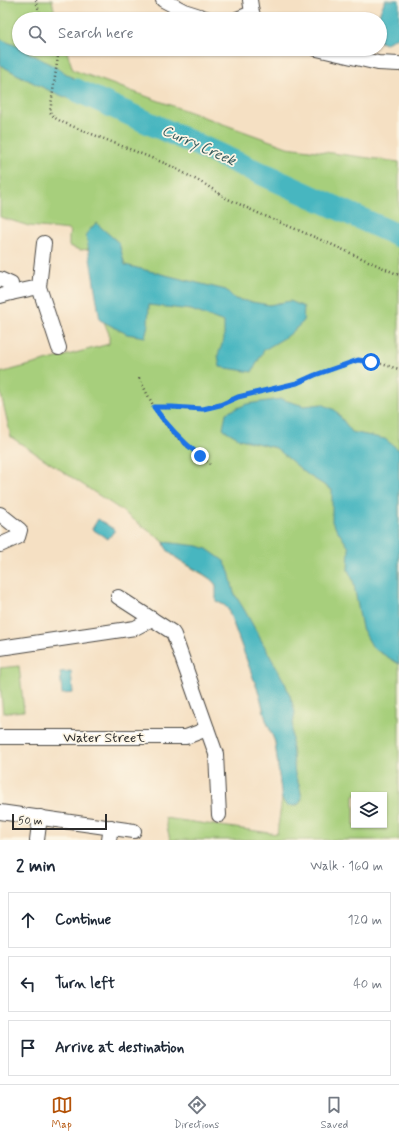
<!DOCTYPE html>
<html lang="en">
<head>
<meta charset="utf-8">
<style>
	:root { --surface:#fff; --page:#f2f2f3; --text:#1f2937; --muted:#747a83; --line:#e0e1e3; --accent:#b45309 }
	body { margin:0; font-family:Mynerve,sans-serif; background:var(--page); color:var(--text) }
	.controls { position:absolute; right:12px; bottom:12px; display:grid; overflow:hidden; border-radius:0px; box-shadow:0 1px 3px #0004 }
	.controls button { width:36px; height:36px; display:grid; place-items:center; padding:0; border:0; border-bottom:1px solid var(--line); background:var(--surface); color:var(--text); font:20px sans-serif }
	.scale { position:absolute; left:12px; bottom:10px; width:95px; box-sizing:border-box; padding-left:4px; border:2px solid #2b2b2b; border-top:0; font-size:11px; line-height:14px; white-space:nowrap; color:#2b2b2b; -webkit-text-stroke:3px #fcf5e5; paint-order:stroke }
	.stop { position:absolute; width:12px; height:12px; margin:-9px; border:3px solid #1a73e8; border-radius:50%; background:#fff }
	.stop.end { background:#1a73e8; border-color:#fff; box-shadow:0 1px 4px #0008 }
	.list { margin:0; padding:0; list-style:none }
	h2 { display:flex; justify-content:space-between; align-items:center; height:52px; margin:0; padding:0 16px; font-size:17px }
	h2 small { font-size:13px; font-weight:400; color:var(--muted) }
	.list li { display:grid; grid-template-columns:26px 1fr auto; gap:12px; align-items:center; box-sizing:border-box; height:56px; margin:0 8px 8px; padding:0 8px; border:1px solid var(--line); border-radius:0px }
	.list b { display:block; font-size:15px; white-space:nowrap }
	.list em { font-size:13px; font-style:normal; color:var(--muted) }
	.icon { flex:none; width:22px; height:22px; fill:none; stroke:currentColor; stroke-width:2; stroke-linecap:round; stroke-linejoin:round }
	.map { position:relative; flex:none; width:399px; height:840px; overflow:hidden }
	.search { position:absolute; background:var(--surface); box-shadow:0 1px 3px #0004; left:12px; right:12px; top:12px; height:44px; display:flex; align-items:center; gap:10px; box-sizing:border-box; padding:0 14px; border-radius:22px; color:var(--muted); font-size:15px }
	.sheet { height:244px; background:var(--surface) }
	nav { display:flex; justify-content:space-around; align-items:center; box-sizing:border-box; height:56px; border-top:1px solid var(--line); background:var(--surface); font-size:11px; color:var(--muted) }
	nav a { display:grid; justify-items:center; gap:2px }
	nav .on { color:var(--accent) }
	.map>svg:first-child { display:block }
	.green { fill:#a7cf7b; stroke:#697d53; fill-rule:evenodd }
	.water { fill:#47b6c0; stroke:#397076 }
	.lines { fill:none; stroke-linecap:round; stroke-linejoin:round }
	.river { stroke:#47b6c0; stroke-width:23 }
	.minor-casing { stroke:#494642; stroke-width:16 }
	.path { stroke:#494642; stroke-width:2.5; stroke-dasharray:1 3; stroke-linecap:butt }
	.minor { stroke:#fff; stroke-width:14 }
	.route { stroke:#1a73e8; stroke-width:5 }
	.labels { text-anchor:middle; stroke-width:3.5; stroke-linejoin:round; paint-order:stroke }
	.street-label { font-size:14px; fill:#2b2b2b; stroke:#fcf5e5 }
	.water-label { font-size:15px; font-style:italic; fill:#355c5f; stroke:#fcf5e5 }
</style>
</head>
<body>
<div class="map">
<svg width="399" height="840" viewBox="0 0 399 840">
	<rect width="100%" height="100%" fill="#fcf5e5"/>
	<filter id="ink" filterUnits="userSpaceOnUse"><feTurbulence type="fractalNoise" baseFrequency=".025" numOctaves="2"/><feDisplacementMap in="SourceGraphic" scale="8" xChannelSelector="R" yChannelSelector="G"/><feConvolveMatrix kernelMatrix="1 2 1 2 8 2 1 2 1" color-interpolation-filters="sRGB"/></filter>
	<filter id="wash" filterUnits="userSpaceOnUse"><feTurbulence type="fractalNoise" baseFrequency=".012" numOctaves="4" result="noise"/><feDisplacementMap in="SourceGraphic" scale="16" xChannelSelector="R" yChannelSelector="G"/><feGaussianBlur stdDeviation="0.9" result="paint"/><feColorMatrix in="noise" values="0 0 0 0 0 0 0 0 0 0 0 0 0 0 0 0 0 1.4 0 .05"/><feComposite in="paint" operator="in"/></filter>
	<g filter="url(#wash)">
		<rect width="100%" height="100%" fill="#f5e0c3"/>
		<!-- green -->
		<g class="green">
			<path d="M0,0h52l4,19h-37v30h47l7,21 214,77 112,15v678h-229l-5,-22 112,16 5,-35 -7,-57 -9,-22 -6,-24 -32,-87 -4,-4 -8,-4 1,-13 -3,-6c-11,-10 -49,-25 -50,-40l-46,-34 -107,-71 -11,-47v-17l109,-29v-10l-7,-17 -11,-68 -11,1 -11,-4v-9l1,-7 -41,-4 -29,-9zM354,795h30v30h-30z"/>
			<path d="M19,666l5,45 -21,2 -3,-29v-16z"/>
		</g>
		<!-- water -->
		<g class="water">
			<path d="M385,0h14v36l-14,8 -5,-2v-23h-3z"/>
			<path d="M0,39l19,8v2h3c30,16 59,31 84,54 -3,1 -6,2 -9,2 -25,0 -75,-28 -97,-40z"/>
			<path d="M96,223l23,20 6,22 101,25 9,9 34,6 21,-4 14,6 -1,15 -14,13 -25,15 -12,22 -32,-5 -2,-12 6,-16v-17l-33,-12 -42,-5 -1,20 -3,12 -18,-3 -27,-14 -14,-86z"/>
			<path d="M281,399l23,7 18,-2 13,6 17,22 33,7 14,11v214l-26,-16 -11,-20 -9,-48 -5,-10 1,-22 -17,-26v-32l-24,-15 -32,-27 -36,-9 -17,-10 3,-16 21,-9z"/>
			<path d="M98,519l17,11 -7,9 -16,-10z"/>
			<path d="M164,542l34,4 9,3 17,12 5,10 5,22 11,18 40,72 5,13 5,16 -3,19v15l3,28 5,14 2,11 -3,5 -5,2 -8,-1 -4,-6 -7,-57 -9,-22 -6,-24 -32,-87 -4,-4 -8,-4v-16c-10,-15 -51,-26 -52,-43z"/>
			<path d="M71,671l2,22 -11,1 -2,-22z"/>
		</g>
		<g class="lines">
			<!-- river -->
			<path class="river" d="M76,90l323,146"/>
		</g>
	</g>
	<g filter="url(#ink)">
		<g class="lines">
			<!-- minor casing -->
			<g class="minor-casing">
				<g id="minor">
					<path d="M163,0l21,11 25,8"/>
					<path d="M250,0l2,13 3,6"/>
					<path d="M237,19l15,-6"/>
					<path d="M317,49l61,14 21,1"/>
					<path d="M44,243l-5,44 20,61"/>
					<path d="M0,279l11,5v9l-11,3"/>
					<path d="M11,293l28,-6"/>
					<path d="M0,514l20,16 -2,7 -18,8"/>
					<path d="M118,597l54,35 2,3 42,119 3,61"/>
					<path d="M0,648l135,-20 17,-9"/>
					<path d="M0,737h186l21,-8"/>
					<path d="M0,812l134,19"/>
					<path d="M37,840l3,-23"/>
					<path d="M109,840l2,-13"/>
				</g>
			</g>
			<!-- path -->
			<g class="path">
				<path d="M36,0l5,19"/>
				<path d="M59,49l-9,63 5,6 7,4 107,43 37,20 20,13 32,15 68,29 73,33"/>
				<path d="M139,378l15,29 49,2 17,-4 18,-8 59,-14 18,-8 44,-15 12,1 28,8"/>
				<path d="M154,407l9,14 18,20 29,23"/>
			</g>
			<!-- minor -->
			<use href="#minor" class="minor"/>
		</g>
	</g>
	<g class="lines" filter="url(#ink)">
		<!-- route -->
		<path class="route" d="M200,456c-18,-15 -33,-30 -46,-49h18l31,2 17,-4 18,-8 59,-14 18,-8 43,-15 13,2"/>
	</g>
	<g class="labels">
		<!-- street labels -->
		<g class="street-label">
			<text x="104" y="742">Water Street</text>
		</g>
		<!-- water labels -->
		<g class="water-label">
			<text transform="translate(199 145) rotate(24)" y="5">Curry Creek</text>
		</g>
	</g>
</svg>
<div class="controls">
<button><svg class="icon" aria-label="layers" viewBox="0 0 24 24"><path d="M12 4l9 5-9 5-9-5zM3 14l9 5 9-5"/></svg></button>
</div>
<div class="scale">50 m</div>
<div class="stop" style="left:371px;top:362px"></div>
<div class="stop end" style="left:200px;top:456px"></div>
<div class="search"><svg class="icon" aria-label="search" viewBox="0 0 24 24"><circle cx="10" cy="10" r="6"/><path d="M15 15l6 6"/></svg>Search here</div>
</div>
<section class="sheet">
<h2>2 min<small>Walk · 160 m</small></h2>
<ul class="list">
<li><svg class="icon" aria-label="ahead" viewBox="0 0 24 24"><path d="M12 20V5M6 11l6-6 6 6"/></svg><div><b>Continue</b></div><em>120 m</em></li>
<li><svg class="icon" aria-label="left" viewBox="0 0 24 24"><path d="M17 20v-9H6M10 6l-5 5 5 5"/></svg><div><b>Turn left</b></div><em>40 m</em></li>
<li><svg class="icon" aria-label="arrive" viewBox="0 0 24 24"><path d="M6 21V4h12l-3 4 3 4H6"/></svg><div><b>Arrive at destination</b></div></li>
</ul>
</section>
<nav>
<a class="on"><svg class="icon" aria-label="map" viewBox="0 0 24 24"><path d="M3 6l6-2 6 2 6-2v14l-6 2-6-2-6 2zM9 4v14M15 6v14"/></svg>Map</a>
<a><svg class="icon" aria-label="directions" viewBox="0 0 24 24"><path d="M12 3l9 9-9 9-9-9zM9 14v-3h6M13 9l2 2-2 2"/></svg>Directions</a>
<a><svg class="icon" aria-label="saved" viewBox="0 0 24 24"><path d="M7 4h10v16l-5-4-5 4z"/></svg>Saved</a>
</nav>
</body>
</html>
